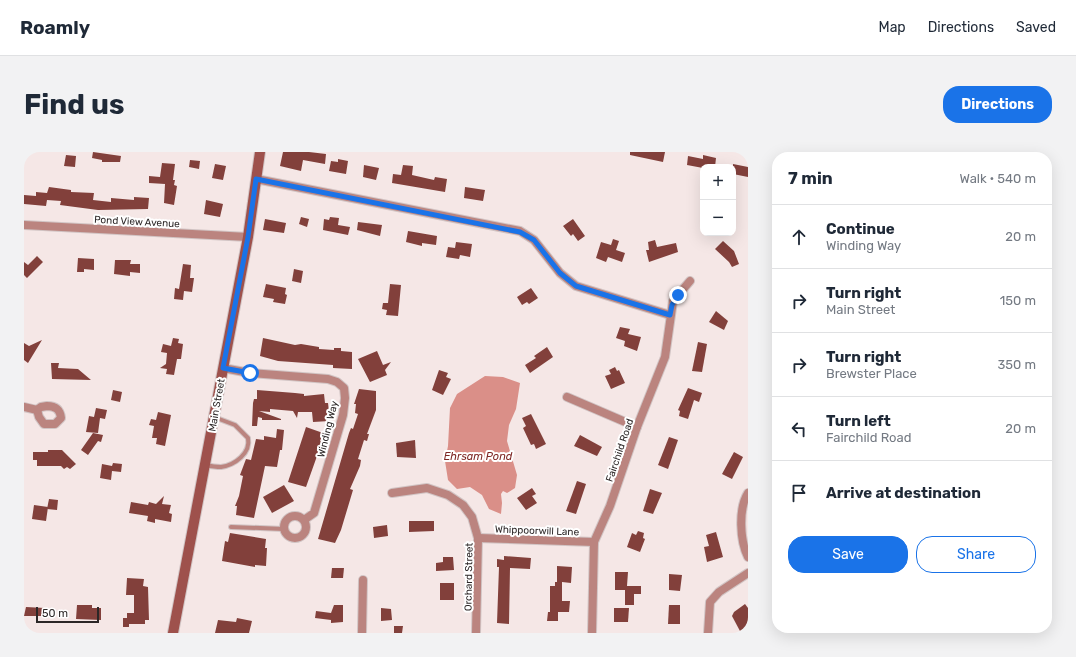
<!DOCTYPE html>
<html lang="en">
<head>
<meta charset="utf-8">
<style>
	:root { --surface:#fff; --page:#f2f2f3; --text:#1f2937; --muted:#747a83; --line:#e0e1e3; --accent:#1a73e8 }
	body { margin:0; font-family:Rubik,sans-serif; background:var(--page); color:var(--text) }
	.controls { position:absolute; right:12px; top:12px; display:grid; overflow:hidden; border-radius:8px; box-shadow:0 4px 16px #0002 }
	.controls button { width:36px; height:36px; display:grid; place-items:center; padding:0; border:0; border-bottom:1px solid var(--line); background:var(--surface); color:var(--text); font:20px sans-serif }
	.scale { position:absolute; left:12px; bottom:10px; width:63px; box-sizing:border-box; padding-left:4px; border:2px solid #2c2727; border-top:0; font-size:11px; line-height:14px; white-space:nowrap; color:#2c2727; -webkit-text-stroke:3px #fff; paint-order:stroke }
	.stop { position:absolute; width:12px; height:12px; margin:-9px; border:3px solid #1a73e8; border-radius:50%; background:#fff }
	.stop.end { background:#1a73e8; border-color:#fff; box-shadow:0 1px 4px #0008 }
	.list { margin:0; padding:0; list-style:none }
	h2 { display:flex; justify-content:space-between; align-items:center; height:52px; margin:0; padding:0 16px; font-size:17px }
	h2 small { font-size:13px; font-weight:400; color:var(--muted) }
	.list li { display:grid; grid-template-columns:26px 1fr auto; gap:12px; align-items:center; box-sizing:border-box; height:64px; padding:0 16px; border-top:1px solid var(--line) }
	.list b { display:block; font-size:15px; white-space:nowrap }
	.list p { margin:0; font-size:13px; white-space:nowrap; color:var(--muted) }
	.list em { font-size:13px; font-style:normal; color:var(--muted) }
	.actions { display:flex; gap:8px; padding:12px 16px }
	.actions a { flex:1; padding:9px 0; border:1px solid var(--accent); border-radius:16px; text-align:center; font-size:14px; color:var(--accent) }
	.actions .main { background:var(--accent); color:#fff }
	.icon { flex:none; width:22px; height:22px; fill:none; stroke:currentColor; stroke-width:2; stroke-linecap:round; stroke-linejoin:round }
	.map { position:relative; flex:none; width:724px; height:481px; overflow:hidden; border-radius:16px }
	header { display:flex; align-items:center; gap:24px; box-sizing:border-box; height:56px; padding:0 20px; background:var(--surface); border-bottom:1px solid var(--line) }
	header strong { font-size:19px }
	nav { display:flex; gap:22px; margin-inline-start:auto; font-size:14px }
	.intro { display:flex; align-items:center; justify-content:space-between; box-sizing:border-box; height:96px; padding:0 24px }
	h1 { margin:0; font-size:28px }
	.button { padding:10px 18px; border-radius:16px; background:var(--accent); color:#fff; font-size:14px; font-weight:700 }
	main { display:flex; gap:24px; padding:0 24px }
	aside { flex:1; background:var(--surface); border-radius:16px; box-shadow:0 4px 16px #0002 }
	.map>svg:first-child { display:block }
	.water { fill:#da8f88 }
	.building { fill:#82403b }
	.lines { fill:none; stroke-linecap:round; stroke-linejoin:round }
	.service-casing { stroke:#d1c4c4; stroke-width:6 }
	.minor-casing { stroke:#d1c4c4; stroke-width:10 }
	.secondary-casing { stroke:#d1c4c4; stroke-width:12 }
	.service { stroke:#bb847f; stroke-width:4 }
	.minor { stroke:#bb847f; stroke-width:8 }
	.secondary { stroke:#9e514c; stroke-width:10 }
	.route { stroke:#1a73e8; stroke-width:5 }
	.labels { text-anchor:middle; stroke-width:4; stroke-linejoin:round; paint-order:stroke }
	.street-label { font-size:10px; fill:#2c2727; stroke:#fff }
	.water-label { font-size:11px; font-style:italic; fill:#7d2523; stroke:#fff }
</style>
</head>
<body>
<header>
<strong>Roamly</strong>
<nav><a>Map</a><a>Directions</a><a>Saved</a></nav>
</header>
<div class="intro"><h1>Find us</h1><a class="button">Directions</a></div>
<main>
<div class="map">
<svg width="724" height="481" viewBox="0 0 724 481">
	<rect width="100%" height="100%" fill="#f5e7e6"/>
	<!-- water -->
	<path class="water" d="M461,224l18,1 17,6 -4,26 -7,16 -2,16 10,34 -2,13 -8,5 -4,-2 -2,3 1,9 -1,11 -12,-5 -7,-14 -12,-8 -13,2 -9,-9 -3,-19 3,-15 2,-38 7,-14z"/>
	<!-- building -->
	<g class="building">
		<path d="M69,0l28,4 -1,6h-18v-2l-10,-2z"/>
		<path d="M259,0h26l17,2 -1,10 -22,-4 -2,11 -21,-5z"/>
		<path d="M606,0h35l-2,10 -33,-7z"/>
		<path d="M42,3l10,1 -1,11 -11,-1z"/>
		<path d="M679,3l13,3 -1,9 -12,1 -16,-3 1,-9 15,3z"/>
		<path d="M314,7l10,2 -2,13 -17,-3 2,-10 7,1z"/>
		<path d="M166,8l10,1 -1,8 -10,-2z"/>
		<path d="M138,11l13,1 -2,16h2l-1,5 3,1 -3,19 -10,-2 1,-19 -16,-1v-7l11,1z"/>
		<path d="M191,12l11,2 -3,14 -11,-2z"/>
		<path d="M709,12l15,3v10l-15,-3z"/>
		<path d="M340,13l15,3 -3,12 -13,-3z"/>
		<path d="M379,13l10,1 -1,9 22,5 1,-3 12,2 -2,13 -53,-9 1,-9 8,1z"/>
		<path d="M25,35l22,3v2l23,1 -1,7 18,2v-4l23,2v-3l15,1 -1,11 -50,1 -38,-5 1,-4 -14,-1 -1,6 -22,-2v-9l12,1v-4l11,1z"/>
		<path d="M441,35l20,3 -2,11 -19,-3z"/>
		<path d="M182,48l17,4 -3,13 -16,-3z"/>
		<path d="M277,65l8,2 -2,8 -8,-3z"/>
		<path d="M306,65l9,1 -1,7 12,2 -2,8 -25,-5 1,-11 5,1z"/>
		<path d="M241,67l21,4 -2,10 -21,-3z"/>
		<path d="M549,67l12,17 -7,5 -5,-7 -2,2 -8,-10z"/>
		<path d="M334,70l24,3 -2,11 -23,-6z"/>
		<path d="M384,79l29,5 -1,9 -14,-2v3l-16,-4z"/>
		<path d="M589,87l6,2 -3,9 9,3 -3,9 -14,-5 -2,5 -10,-4 5,-16 10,3z"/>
		<path d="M631,88l2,7 19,-4 2,9 -29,10 -3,-12h3l-1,-8z"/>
		<path d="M699,89l11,10 5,13 -7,3 -3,-5 -14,-13z"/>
		<path d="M432,90l16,2 -2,13 -10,-2 -1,4 -13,-2 2,-10 7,1z"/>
		<path d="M13,104l6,6 -16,16 -3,-3v-13l4,3z"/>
		<path d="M54,106l16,1v11l-10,-1v3h-7z"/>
		<path d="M91,108h16l-1,4h10v9l-10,-1v4l-16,-2z"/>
		<path d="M159,112l8,1 -1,13h4l-2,14 -8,-1 -1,9 -9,-1 1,-11 4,1z"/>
		<path d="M270,117l9,2 -2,12 -9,-2z"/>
		<path d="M242,132l20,4 -1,6 2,1 -2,9 -12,-2 1,-3 -11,-2z"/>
		<path d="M366,132l11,1 -3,31 -12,-1 1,-5 -5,-1 1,-6h5z"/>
		<path d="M507,136l7,10 -9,6 -2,-2 -5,3 -5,-8z"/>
		<path d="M692,159l12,10 -4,9 -15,-8z"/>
		<path d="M596,175l10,2 -2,5 13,3 -4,14 -13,-5 1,-5 -9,-3z"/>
		<path d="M149,186l6,1 -1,4 5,1 -2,15h-4l-3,16 -8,-1 1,-5 -7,-1 6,-4 1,-11 -6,-1 2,-8 8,2z"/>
		<path d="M239,186l32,7 6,-1 18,3v2l15,1v-2h7v3l11,1v17l-19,-1v-3l-55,-4 -18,-5z"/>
		<path d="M18,188l-14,23 -4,-3v-17l5,3z"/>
		<path d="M674,190l9,2 -5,28 -10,-1z"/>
		<path d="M523,195l6,10 -23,16 -5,-8 11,-7 -2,-2z"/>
		<path d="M353,199l6,14 8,-3 -6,8 2,5 -17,7 -12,-23z"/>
		<path d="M27,211h8l-1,5 20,1 13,11 -39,-1z"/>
		<path d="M591,215l2,4 2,-1 6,13 -14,6 -6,-13 6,-2 -2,-4z"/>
		<path d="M415,218l9,3 -2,4 5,2 -8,16 -11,-5z"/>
		<path d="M664,236l14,5 -3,9 -5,-2 -6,19 -9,-3 1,-5 -2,-1z"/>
		<path d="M335,237l17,2v19l-9,24h2l-2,7 -3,-1 -6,19 3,1 -1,6 -10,23 3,1 -12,40 -6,13 -17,-4 31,-106 2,-5 2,1 5,-15 -3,-1 1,-9h-2z"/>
		<path d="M89,238l9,2 -2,10 -9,-2z"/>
		<path d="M233,238l38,3 9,1v2l20,-2 1,9h3l2,18 -17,1 -1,-10h-14l-1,6 -4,-7 -23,-2v3l-11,-1 22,8v1h-19v-2l-4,-1 -1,9h-5l1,-23 1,-4h3z"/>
		<path d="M72,256l11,2 -2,9 -5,-1 -2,15 -12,-1 3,-16 5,1z"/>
		<path d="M134,260l13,3 -6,31 -9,-2 1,-6h-5l2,-12 -5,-1 2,-6 5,1z"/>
		<path d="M507,262l15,30 -10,5 -2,-5 -3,1 -8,-17 3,-2 -4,-8z"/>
		<path d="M282,275l17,6 -3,8 2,1 -16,45 -18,-5z"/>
		<path d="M253,277l7,1 -2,20h-2l-3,17 -12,-1 -11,52 -18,-3 1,-9h-2l4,-10 4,-20 -3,-1 6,-16 5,1 5,-21 8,1v-4l12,2z"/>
		<path d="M69,281l10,2 -2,7 -3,-1 -10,14 -7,-5z"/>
		<path d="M556,283l22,12 -5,9 -23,-10z"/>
		<path d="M645,285l9,3 -10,29 -10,-4z"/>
		<path d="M391,288l1,18 -19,-1 -1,-14z"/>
		<path d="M24,298h14l14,14 -6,5 -3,-2 -3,2 -3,-3h-24v-6h-4v-8h15z"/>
		<path d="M710,300l9,5 -11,22 -10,-5z"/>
		<path d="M89,311l9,1 -1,8 -9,-1 -1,9 -11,-2 2,-14 10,2z"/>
		<path d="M553,329l9,3 -10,30 -10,-3z"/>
		<path d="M260,333l10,16 -22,12 -9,-16z"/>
		<path d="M508,336l4,6 -4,2 5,7 -11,7 -9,-12z"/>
		<path d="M626,337l12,4 -9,21 -10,-3z"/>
		<path d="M140,344l-2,8 9,1 -2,8 3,1 -1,8 -16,-3v4l-8,-2 1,-5 -19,-3 2,-11 17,3 1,-3 7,2z"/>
		<path d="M25,347l9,1 -1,10 -10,-1z"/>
		<path d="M10,353l14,2 -2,14 -14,-2z"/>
		<path d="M385,369h25v10l-25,1z"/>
		<path d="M363,373l1,11 -14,2 -1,-11z"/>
		<path d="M614,379l6,2 -1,5 2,1 -5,13 -13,-5 5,-14 4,2z"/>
		<path d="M692,380l7,25 -16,5 -3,-15 5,-1 -3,-11z"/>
		<path d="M206,381l36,6 -1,9h2l-1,18 -11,-1v2l-33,-6 3,-20 3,1z"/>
		<path d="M480,404l27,2 -1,11 -20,-1 -1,56 -12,-1 2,-56h-2v-8l7,1z"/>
		<path d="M419,405h10l1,13 -18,1v-8l7,-1z"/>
		<path d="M533,414l15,1 -1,16 -9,-1v19h8l-1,11h-11v9h-11l1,-9h2v-26h5v-4h2z"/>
		<path d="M308,416h12l-1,10h-12z"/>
		<path d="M591,420h13l-1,14h14v8h-7v11h-9v-15h-10z"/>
		<path d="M645,422l13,1 -2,16 -11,-1z"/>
		<path d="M103,426l17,1 -1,7 5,1 1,33h-4v4h-16v3h-6v-9h4v-5h7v-18h-8z"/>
		<rect x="416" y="431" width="14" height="17"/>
		<path d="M721,452l3,4v25h-7l-9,-17 2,-4z"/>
		<path d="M53,453h15v3h9v12l-25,-1z"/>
		<path d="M310,453h9v17l-12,1v-3l-16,-2 1,-7 15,2z"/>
		<path d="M645,453h11v19h-12z"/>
		<path d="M2,455l19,1v8h-21z"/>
		<path d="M357,456l10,1 1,11 -11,1z"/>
		<path d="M590,456h15l-1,14h-14z"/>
		<path d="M213,466l15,3 -3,12h-34l3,-13 18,2z"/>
		<path d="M370,474h9l-1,7h-8z"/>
	</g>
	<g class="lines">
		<!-- service casing -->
		<g class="service-casing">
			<g id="service">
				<path d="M181,313c5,1 11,2 16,2 14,-2 30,-14 27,-29l-13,-13 -21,-8"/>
				<path d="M207,375l53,2"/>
			</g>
		</g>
		<!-- minor casing -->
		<g class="minor-casing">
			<g id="minor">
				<path d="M232,27l264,52 14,9 26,33 16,13 94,29"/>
				<path d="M0,73l224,12"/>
				<path d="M199,216l27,5 78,6 9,3 7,6 1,10 -2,17 -29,98 -10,7"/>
				<path d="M543,245l70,30"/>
				<path d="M23,254c8,0 13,3 14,12l-6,6h-11l-5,-7 -2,-7 4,-3z"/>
				<path d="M0,255l13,3"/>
				<path d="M368,341l35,-5 21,7 15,10 9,12 6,21 -2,95"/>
				<path d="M724,341c-10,16 -8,48 0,64"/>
				<circle cx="271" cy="375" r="11"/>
				<path d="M454,386l116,4"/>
				<path d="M338,481l1,-53"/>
				<path d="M568,481l2,-91 16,-36 27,-79 28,-70 8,-56 17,-20"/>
				<path d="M684,481l2,-31 9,-10 29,-19"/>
			</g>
		</g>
		<!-- secondary casing -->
		<g class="secondary-casing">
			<path id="secondary" d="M149,481l75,-396 12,-85"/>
		</g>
		<!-- service -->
		<use href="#service" class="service"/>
		<!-- minor -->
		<use href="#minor" class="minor"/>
		<!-- secondary -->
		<use href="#secondary" class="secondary"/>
	</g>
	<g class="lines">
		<!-- route -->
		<path class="route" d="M226,221l-27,-5 25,-131 8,-58 264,53 14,8 26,33 16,13 94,29 2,-10 6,-10"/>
	</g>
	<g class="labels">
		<!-- street labels -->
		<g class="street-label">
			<text transform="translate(113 69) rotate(3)" y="4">Pond View Avenue</text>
			<text transform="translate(192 253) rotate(-80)" y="4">Main Street</text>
			<text transform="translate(303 277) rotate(-76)" y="4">Winding Way</text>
			<text transform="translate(595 298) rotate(-71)" y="4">Fairchild Road</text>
			<text transform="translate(513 378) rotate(2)" y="4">Whippoorwill Lane</text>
			<text transform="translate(444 425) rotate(-89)" y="4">Orchard Street</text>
		</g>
		<!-- water labels -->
		<g class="water-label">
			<text x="454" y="308">Ehrsam Pond</text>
		</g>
	</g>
</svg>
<div class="controls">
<button>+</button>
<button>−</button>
</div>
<div class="scale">50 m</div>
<div class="stop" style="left:226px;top:221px"></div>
<div class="stop end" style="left:654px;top:143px"></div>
</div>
<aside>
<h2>7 min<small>Walk · 540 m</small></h2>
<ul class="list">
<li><svg class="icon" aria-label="ahead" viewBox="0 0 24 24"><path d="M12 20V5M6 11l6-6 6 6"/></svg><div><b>Continue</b><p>Winding Way</p></div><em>20 m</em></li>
<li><svg class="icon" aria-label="right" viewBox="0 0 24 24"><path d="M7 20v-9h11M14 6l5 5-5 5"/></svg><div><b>Turn right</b><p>Main Street</p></div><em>150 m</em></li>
<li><svg class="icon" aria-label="right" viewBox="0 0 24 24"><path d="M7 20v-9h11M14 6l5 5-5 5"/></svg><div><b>Turn right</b><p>Brewster Place</p></div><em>350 m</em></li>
<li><svg class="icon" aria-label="left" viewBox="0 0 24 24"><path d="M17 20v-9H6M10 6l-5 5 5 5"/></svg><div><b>Turn left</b><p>Fairchild Road</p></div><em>20 m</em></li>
<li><svg class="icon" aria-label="arrive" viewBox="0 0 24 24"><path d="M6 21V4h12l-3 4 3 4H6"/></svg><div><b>Arrive at destination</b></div></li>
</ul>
<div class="actions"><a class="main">Save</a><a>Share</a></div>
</aside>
</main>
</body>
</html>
